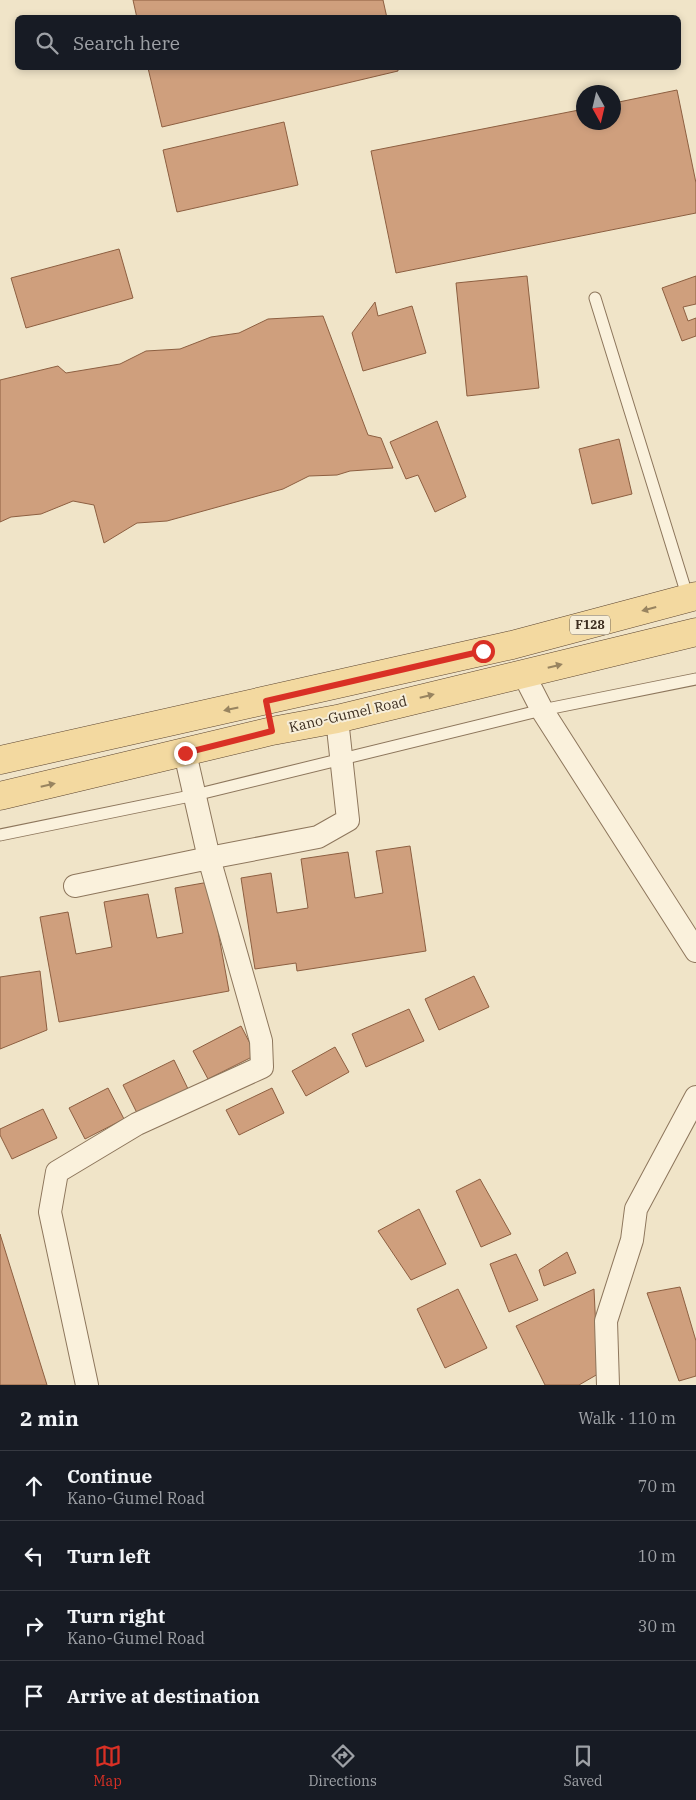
<!DOCTYPE html>
<html lang="en">
<head>
<meta charset="utf-8">
<style>
	:root { --surface:#171b24; --page:#20242c; --text:#f1f3f6; --muted:#9ea1a6; --line:#363941; --accent:#d93025 }
	body { margin:0; font-family:"IBM Plex Serif",serif; background:var(--page); color:var(--text) }
	.compass { position:absolute; left:576px; top:85px; width:45px; height:45px; border-radius:50%; background:var(--surface); box-shadow:0 2px 8px #0003; rotate:172deg }
	.stop { position:absolute; width:15px; height:15px; margin:-11px; border:4px solid #d93025; border-radius:50%; background:#fff }
	.stop.end { background:#d93025; border-color:#fff; box-shadow:0 1px 5px #0008 }
	.list { margin:0; padding:0; list-style:none }
	h2 { display:flex; justify-content:space-between; align-items:center; height:65px; margin:0; padding:0 20px; font-size:21px }
	h2 small { font-size:16px; font-weight:400; color:var(--muted) }
	.list li { display:grid; grid-template-columns:32px 1fr auto; gap:15px; align-items:center; box-sizing:border-box; height:70px; padding:0 20px; border-top:1px solid var(--line) }
	.list b { display:block; font-size:19px; white-space:nowrap }
	.list p { margin:0; font-size:16px; white-space:nowrap; color:var(--muted) }
	.list em { font-size:16px; font-style:normal; color:var(--muted) }
	.icon { flex:none; width:28px; height:28px; fill:none; stroke:currentColor; stroke-width:2; stroke-linecap:round; stroke-linejoin:round }
	.map { position:relative; flex:none; width:696px; height:1385px; overflow:hidden }
	.search { position:absolute; background:var(--surface); box-shadow:0 2px 8px #0003; left:15px; right:15px; top:15px; height:55px; display:flex; align-items:center; gap:12px; box-sizing:border-box; padding:0 18px; border-radius:8px; color:var(--muted); font-size:19px }
	.sheet { height:345px; background:var(--surface) }
	nav { display:flex; justify-content:space-around; align-items:center; box-sizing:border-box; height:70px; border-top:1px solid var(--line); background:var(--surface); font-size:14px; color:var(--muted) }
	nav a { display:grid; justify-items:center; gap:2px }
	nav .on { color:var(--accent) }
	.map>svg:first-child { display:block }
	.building { fill:#cf9f7d; stroke:#8d5f41 }
	.lines { fill:none; stroke-linecap:round; stroke-linejoin:round }
	.lane-casing { stroke:#8d765c; stroke-width:13 }
	.street-casing { stroke:#8d765c; stroke-width:24 }
	.primary-casing { stroke:#5b4430; stroke-width:29 }
	.lane { stroke:#faf1dc; stroke-width:11 }
	.street { stroke:#faf1dc; stroke-width:22 }
	.primary { stroke:#f3d9a0; stroke-width:28 }
	.oneway { fill:#988460 }
	.route { stroke:#d93025; stroke-width:6 }
	.labels { text-anchor:middle; stroke-width:4; stroke-linejoin:round; paint-order:stroke }
	.shield { fill:#f7eed8; stroke:#756857; stroke-width:1 }
	.shield-label { font-size:12px; font-weight:bold; fill:#3d2e20 }
	.street-label { font-size:14px; fill:#3d2e20; stroke:#f7eed8 }
</style>
</head>
<body>
<div class="map">
<svg width="696" height="1385" viewBox="0 0 696 1385">
	<rect width="100%" height="100%" fill="#f0e4c8"/>
	<!-- building -->
	<g class="building">
		<path d="M133,0h250l4,18h-250z"/>
		<path d="M148,68h250v3l-236,56z"/>
		<path d="M677,90l19,93v30l-300,60 -25,-122 213,-42v13h30v-19z"/>
		<path d="M284,122l14,63 -121,27 -14,-62z"/>
		<path d="M119,249l14,49 -107,30 -15,-50z"/>
		<path d="M527,276l12,112 -72,8 -11,-113z"/>
		<path d="M696,276v28l-13,3 5,14 8,-3v18l-14,5 -20,-53z"/>
		<path d="M375,302l3,14 34,-10 14,47 -63,18 -11,-38z"/>
		<path d="M323,316l45,119 13,3 12,30 -43,3 -13,4 -28,1 -26,13 -116,32 -30,2 -33,20 -10,-38 -21,-4 -32,13 -30,3 -11,5v-142l58,-14 8,7 54,-9 26,-13 34,-2 31,-12 28,-4 29,-14z"/>
		<path d="M437,421l29,76 -31,15 -17,-37 -12,4 -16,-37z"/>
		<path d="M619,439l13,55 -40,10 -13,-55z"/>
		<path d="M410,846l16,105 -129,20 -1,-8 -41,6 -14,-91 30,-5 6,40 31,-5 -7,-49 47,-7 7,46 28,-5 -7,-42z"/>
		<path d="M209,882l20,109 -170,31 -19,-105 28,-5 8,42 36,-7 -8,-45 44,-8 9,44 26,-5 -8,-45z"/>
		<path d="M40,971l7,59 -47,19v-72z"/>
		<path d="M474,976l15,31 -50,23 -14,-31z"/>
		<path d="M409,1009l15,32 -58,26 -14,-33z"/>
		<path d="M241,1026l15,29 -48,24 -15,-28z"/>
		<path d="M335,1047l14,25 -43,24 -14,-25z"/>
		<path d="M174,1060l15,31 -51,24 -15,-30z"/>
		<path d="M108,1088l16,31 -39,20 -16,-31z"/>
		<path d="M272,1088l12,25 -45,22 -13,-25z"/>
		<path d="M43,1109l14,29 -45,21 -12,-24v-6z"/>
		<path d="M480,1179l31,55 -30,13 -25,-56z"/>
		<path d="M419,1209l27,55 -35,16 -33,-49z"/>
		<path d="M0,1234l47,151h-47z"/>
		<path d="M567,1252l9,21 -32,13 -5,-16z"/>
		<path d="M516,1254l22,46 -29,12 -19,-48z"/>
		<path d="M680,1287l16,54v35l-17,5 -32,-88z"/>
		<path d="M458,1289l29,59 -42,20 -28,-59z"/>
		<path d="M594,1289l4,85 -19,11h-34l-29,-59z"/>
	</g>
	<g class="lines">
		<!-- lane casing -->
		<g class="lane-casing">
			<g id="lane">
				<path d="M595,298l93,300"/>
				<path d="M0,835l195,-40 347,-85 154,-31"/>
			</g>
		</g>
		<!-- street casing -->
		<g class="street-casing">
			<g id="street">
				<path d="M523,673l19,37 154,241"/>
				<path d="M185,753l24,105 109,-21 30,-17 -11,-101"/>
				<path d="M75,886l134,-28 52,183 1,26 -125,57 -80,48 -7,40 37,173"/>
				<path d="M608,1385l-2,-64 26,-81 4,-31 60,-112"/>
			</g>
		</g>
		<!-- primary casing -->
		<g class="primary-casing">
			<g id="primary">
				<path d="M0,760l512,-115 184,-49"/>
				<path d="M0,796l272,-65 65,-12 359,-87"/>
			</g>
		</g>
		<!-- lane -->
		<use href="#lane" class="lane"/>
		<!-- street -->
		<use href="#street" class="street"/>
		<!-- primary -->
		<use href="#primary" class="primary"/>
	</g>
	<!-- one-way arrows -->
	<defs><path id="oneway-solid" d="M-6-.8H1V-3.2L6.5 0L1 3.2V.8H-6Z" transform="scale(1.25)"/></defs>
	<g class="oneway">
		<use href="#oneway-solid" transform="translate(649 609) rotate(165)"/>
		<use href="#oneway-solid" transform="translate(555 666) rotate(-14)"/>
		<use href="#oneway-solid" transform="translate(427 696) rotate(-14)"/>
		<use href="#oneway-solid" transform="translate(231 709) rotate(168)"/>
		<use href="#oneway-solid" transform="translate(48 785) rotate(-13)"/>
	</g>
	<g class="lines">
		<!-- route -->
		<path class="route" d="M185,753l87,-22 -6,-30 217,-50"/>
	</g>
	<g class="labels">
		<!-- shield labels -->
		<rect class="shield" x="570" y="615.5" width="40" height="19" rx="4"/>
		<g class="shield-label">
			<text x="590" y="629">F128</text>
		</g>
		<!-- street labels -->
		<g class="street-label">
			<text transform="translate(348 714) rotate(-13)" y="5">Kano-Gumel Road</text>
		</g>
	</g>
</svg>
<svg class="compass" viewBox="-18 -18 36 36"><path d="M0-13l5 13h-10z" fill="#e53935"/><path d="M0 13l5-13h-10z" fill="#9ea1a6"/></svg>
<div class="stop" style="left:483px;top:651px"></div>
<div class="stop end" style="left:185px;top:753px"></div>
<div class="search"><svg class="icon" aria-label="search" viewBox="0 0 24 24"><circle cx="10" cy="10" r="6"/><path d="M15 15l6 6"/></svg>Search here</div>
</div>
<section class="sheet">
<h2>2 min<small>Walk · 110 m</small></h2>
<ul class="list">
<li><svg class="icon" aria-label="ahead" viewBox="0 0 24 24"><path d="M12 20V5M6 11l6-6 6 6"/></svg><div><b>Continue</b><p>Kano-Gumel Road</p></div><em>70 m</em></li>
<li><svg class="icon" aria-label="left" viewBox="0 0 24 24"><path d="M17 20v-9H6M10 6l-5 5 5 5"/></svg><div><b>Turn left</b></div><em>10 m</em></li>
<li><svg class="icon" aria-label="right" viewBox="0 0 24 24"><path d="M7 20v-9h11M14 6l5 5-5 5"/></svg><div><b>Turn right</b><p>Kano-Gumel Road</p></div><em>30 m</em></li>
<li><svg class="icon" aria-label="arrive" viewBox="0 0 24 24"><path d="M6 21V4h12l-3 4 3 4H6"/></svg><div><b>Arrive at destination</b></div></li>
</ul>
</section>
<nav>
<a class="on"><svg class="icon" aria-label="map" viewBox="0 0 24 24"><path d="M3 6l6-2 6 2 6-2v14l-6 2-6-2-6 2zM9 4v14M15 6v14"/></svg>Map</a>
<a><svg class="icon" aria-label="directions" viewBox="0 0 24 24"><path d="M12 3l9 9-9 9-9-9zM9 14v-3h6M13 9l2 2-2 2"/></svg>Directions</a>
<a><svg class="icon" aria-label="saved" viewBox="0 0 24 24"><path d="M7 4h10v16l-5-4-5 4z"/></svg>Saved</a>
</nav>
</body>
</html>
